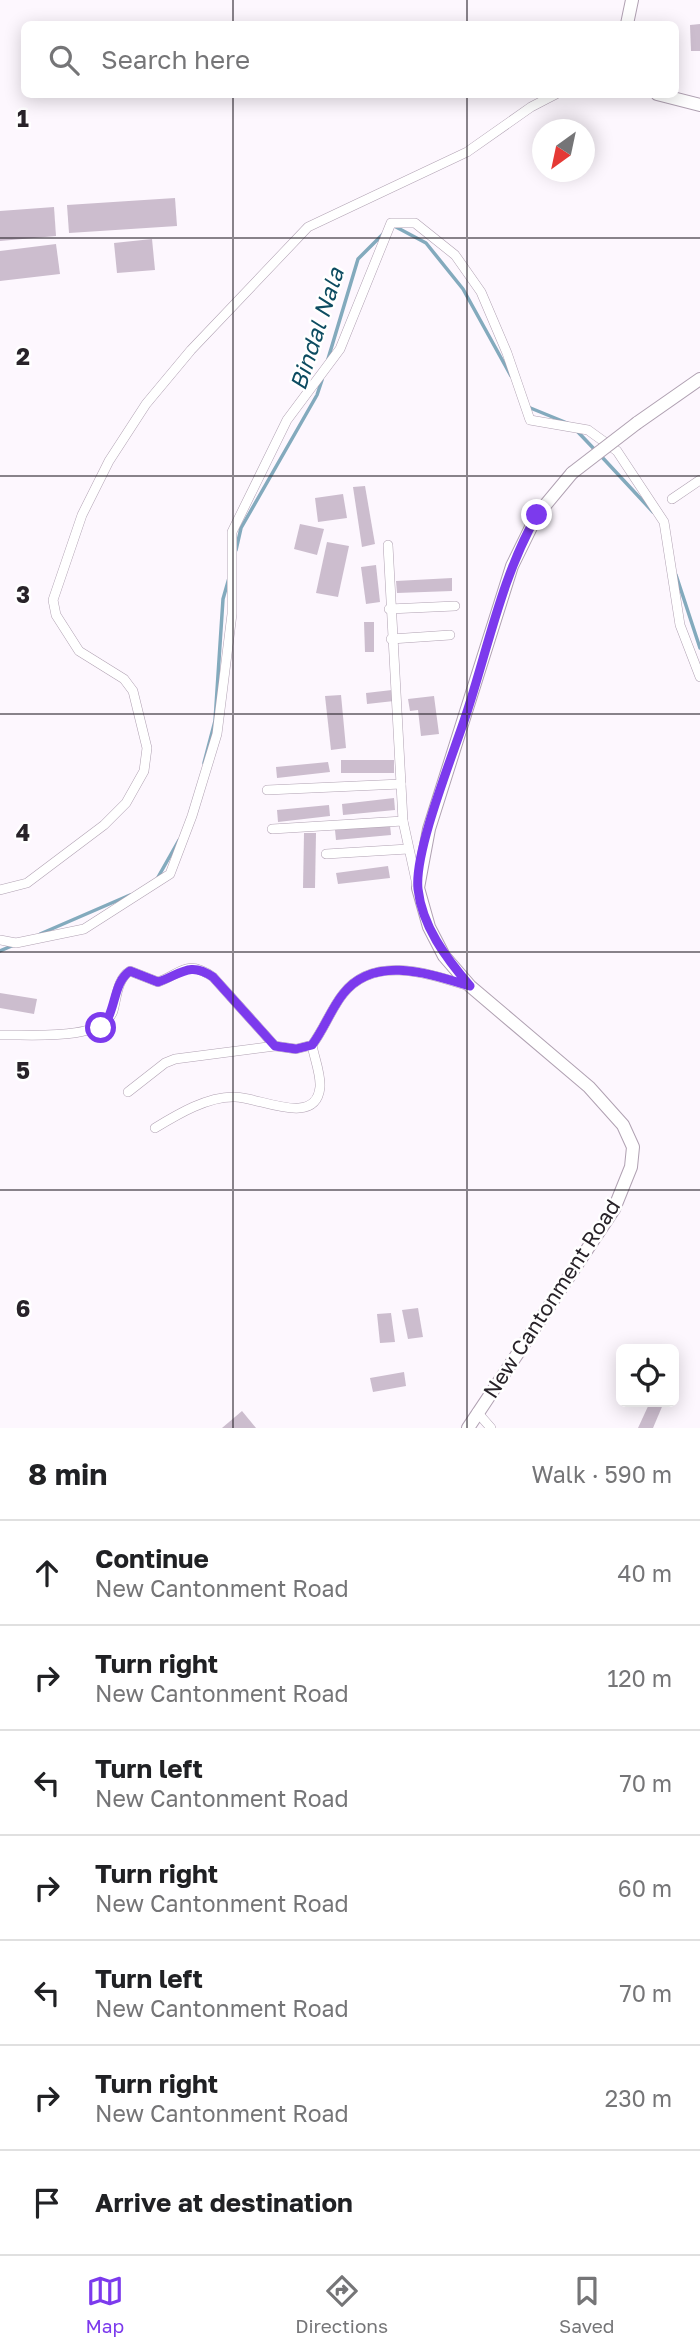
<!DOCTYPE html>
<html lang="en">
<head>
<meta charset="utf-8">
<style>
	:root { --surface:#fff; --page:#f2f2f2; --text:#202124; --muted:#757577; --line:#e0e0e0; --accent:#7c3aed }
	body { margin:0; font-family:"Golos Text",sans-serif; background:var(--page); color:var(--text) }
	.controls { position:absolute; right:21px; bottom:21px; display:grid; overflow:hidden; border-radius:10px; box-shadow:0 4px 18px #0003 }
	.controls button { width:63px; height:63px; display:grid; place-items:center; padding:0; border:0; border-bottom:2px solid var(--line); background:var(--surface); color:var(--text); font:35px sans-serif }
	.compass { position:absolute; left:532px; top:119px; width:63px; height:63px; border-radius:50%; background:var(--surface); box-shadow:0 4px 18px #0003; rotate:213deg }
	.stop { position:absolute; width:21px; height:21px; margin:-16px; border:5px solid #7c3aed; border-radius:50%; background:#fff }
	.stop.end { background:#7c3aed; border-color:#fff; box-shadow:0 2px 7px #0008 }
	.list { margin:0; padding:0; list-style:none }
	h2 { display:flex; justify-content:space-between; align-items:center; height:91px; margin:0; padding:0 28px; font-size:30px }
	h2 small { font-size:23px; font-weight:400; color:var(--muted) }
	.list li { display:grid; grid-template-columns:46px 1fr auto; gap:21px; align-items:center; box-sizing:border-box; height:105px; padding:0 28px; border-top:2px solid var(--line) }
	.list b { display:block; font-size:26px; white-space:nowrap }
	.list p { margin:0; font-size:23px; white-space:nowrap; color:var(--muted) }
	.list em { font-size:23px; font-style:normal; color:var(--muted) }
	.icon { flex:none; width:38px; height:38px; fill:none; stroke:currentColor; stroke-width:2; stroke-linecap:round; stroke-linejoin:round }
	.map { position:relative; flex:none; width:700px; height:1428px; overflow:hidden }
	.search { position:absolute; background:var(--surface); box-shadow:0 4px 18px #0003; left:21px; right:21px; top:21px; height:77px; display:flex; align-items:center; gap:18px; box-sizing:border-box; padding:0 24px; border-radius:10px; color:var(--muted); font-size:26px }
	.sheet { height:826px; background:var(--surface) }
	nav { display:flex; justify-content:space-around; align-items:center; box-sizing:border-box; height:98px; border-top:2px solid var(--line); background:var(--surface); font-size:19px; color:var(--muted) }
	nav a { display:grid; justify-items:center; gap:4px }
	nav .on { color:var(--accent) }
	.map>svg:first-child { display:block }
	.lines { fill:none; stroke-linecap:round; stroke-linejoin:round }
	.stream { stroke:#83aabd; stroke-width:3.5 }
	.building { fill:#ccbdce }
	.street-casing { stroke:#b0a1b2; stroke-width:10 }
	.secondary-casing { stroke:#b0a1b2; stroke-width:14 }
	.street { stroke:#fff; stroke-width:9 }
	.secondary { stroke:#fff; stroke-width:12 }
	.secondary-bridge-casing { stroke:#b0a1b2; stroke-width:14; stroke-linecap:butt }
	.secondary-bridge { stroke:#fff; stroke-width:12 }
	.route { stroke:#7c3aed; stroke-width:9 }
	.grid { fill:none; stroke:#282329; stroke-width:2; stroke-opacity:0.55 }
	.labels { text-anchor:middle; stroke-width:5; stroke-linejoin:round; paint-order:stroke }
	.street-label { font-size:21px; fill:#282329; stroke:#fff }
	.water-label { font-size:23px; font-style:italic; fill:#0d4c61; stroke:#fff }
	.grid-label { font-size:23px; text-anchor:middle; font-weight:bold; fill:#282329; stroke:#fff; stroke-width:5; stroke-linejoin:round; paint-order:stroke }
</style>
</head>
<body>
<div class="map">
<svg width="700" height="1428" viewBox="0 0 700 1428">
	<rect width="100%" height="100%" fill="#fdf7fe"/>
	<g class="lines">
		<!-- stream -->
		<g class="stream">
			<path d="M396,227l30,16 37,46 48,87"/>
			<path d="M328,359l30,-100 25,-25"/>
			<path d="M528,407l44,18"/>
			<path d="M577,431l19,20"/>
			<path d="M601,456l52,56"/>
			<path d="M236,550l5,-22 76,-133 5,-15"/>
			<path d="M676,575l24,73"/>
			<path d="M204,763l11,-42 8,-122 6,-21"/>
			<path d="M157,879l22,-39"/>
			<path d="M40,934l90,-39"/>
			<path d="M0,951l14,-6"/>
		</g>
	</g>
	<!-- building -->
	<g class="building">
		<path d="M700,24v27h-9l-1,-26z"/>
		<path d="M175,198l2,28 -108,7 -2,-28z"/>
		<path d="M54,207l2,29 -56,5v-30z"/>
		<path d="M152,239l3,31 -38,3 -3,-30z"/>
		<path d="M56,244l4,30 -60,7v-30z"/>
		<path d="M365,486l10,58 -13,3 -9,-60z"/>
		<path d="M343,494l4,24 -29,4 -3,-24z"/>
		<path d="M300,524l24,5 -7,26 -23,-6z"/>
		<path d="M327,542l22,4 -11,51 -22,-4z"/>
		<path d="M376,565l4,37 -14,2 -5,-37z"/>
		<path d="M452,578v13l-55,2 -1,-12z"/>
		<path d="M364,622h10v30h-9z"/>
		<path d="M392,690l2,11 -27,3 -1,-11z"/>
		<path d="M341,695l5,53 -15,2 -6,-54z"/>
		<path d="M434,696l5,38 -18,2 -3,-26 -8,1 -2,-12z"/>
		<rect x="341" y="760" width="53" height="13"/>
		<path d="M328,762l2,10 -53,6 -1,-11z"/>
		<path d="M394,798l1,12 -52,5 -1,-11z"/>
		<path d="M329,805l1,11 -52,6 -1,-12z"/>
		<path d="M390,825l1,10 -55,5 -1,-10z"/>
		<path d="M304,833h12l-1,55h-12z"/>
		<path d="M388,866l2,12 -52,6 -2,-11z"/>
		<path d="M0,993l37,6 -3,15 -34,-6z"/>
		<path d="M418,1308l5,29 -15,2 -6,-29z"/>
		<path d="M391,1313l4,29 -15,1 -3,-29z"/>
		<path d="M404,1372l2,14 -33,6 -3,-14z"/>
		<path d="M650,1402h14l-11,26h-15z"/>
		<path d="M242,1411l14,17h-34z"/>
	</g>
	<g class="lines">
		<!-- street casing -->
		<g class="street-casing">
			<g id="street">
				<path d="M672,499l28,-19"/>
				<path d="M388,545l15,276 14,64"/>
				<path d="M389,609l66,-3"/>
				<path d="M391,639l59,-4"/>
				<path d="M267,790l134,-6"/>
				<path d="M272,829l131,-8"/>
				<path d="M326,854l82,-5"/>
				<path d="M0,890l27,-7 77,-58 22,-22 18,-32 3,-23 -14,-57 -9,-12 -45,-28 -23,-36 -3,-15 29,-85 27,-54 37,-57 45,-54 117,-123 159,-75 64,-45 25,-13"/>
				<path d="M0,940l16,3 68,-14 86,-55 22,-58 25,-82 15,-120v-82l55,-112 53,-71 51,-126h24l40,32 26,37 26,61 23,67 58,10 29,21 47,71 16,103 20,52"/>
				<path d="M0,1035c29,-1 102,7 113,-24 4,-14 4,-32 17,-40l28,11c24,-9 29,-23 55,-5l62,69 21,3 16,-4c12,-16 19,-36 31,-51 31,-40 87,-20 126,-8"/>
				<path d="M128,1092l37,-29 10,-4 100,-13"/>
				<path d="M155,1128c23,-14 53,-32 80,-31 24,0 81,31 85,-10 1,-13 -6,-30 -8,-42"/>
				<path d="M477,1412l14,16"/>
			</g>
		</g>
		<!-- secondary casing -->
		<g class="secondary-casing">
			<g id="secondary">
				<path d="M627,24l5,-24"/>
				<path d="M657,94l43,11"/>
				<path d="M637,423l63,-44"/>
				<path d="M468,1428l146,-219 17,-42 2,-20 -10,-22 -34,-38 -119,-101 -26,-30 -15,-29 -11,-39 11,-59 83,-263 25,-51 35,-42"/>
			</g>
		</g>
		<!-- street -->
		<use href="#street" class="street"/>
		<!-- secondary -->
		<use href="#secondary" class="secondary"/>
		<!-- secondary-bridge casing -->
		<g class="secondary-bridge-casing">
			<path id="secondary-bridge" d="M572,473l65,-50"/>
		</g>
		<!-- secondary-bridge -->
		<use href="#secondary-bridge" class="secondary-bridge"/>
	</g>
	<g class="lines">
		<!-- route -->
		<path class="route" d="M101,1028c16,-16 11,-45 29,-57l28,11c23,-8 32,-21 55,-5l62,69 21,3 16,-4c12,-16 19,-36 31,-51 31,-40 87,-20 127,-8 -24,-28 -48,-60 -52,-97 -4,-38 35,-134 48,-174 22,-67 36,-139 71,-200"/>
	</g>
	<!-- grid -->
	<path class="grid" d="M233,0v24M467,0v24M233,94v1334M467,94v1334M0,238h700M0,476h700M0,714h700M0,952h700M0,1190h700"/>
	<g class="labels">
		<!-- street labels -->
		<g class="street-label">
			<text transform="translate(552 1299) rotate(-57)" y="7">New Cantonment Road</text>
		</g>
		<!-- water labels -->
		<g class="water-label">
			<text transform="translate(317 329) rotate(-72)" y="8">Bindal Nala</text>
		</g>
	</g>
	<g class="grid-label">
		<text x="23" y="127">1</text>
		<text x="23" y="365">2</text>
		<text x="23" y="603">3</text>
		<text x="23" y="841">4</text>
		<text x="23" y="1079">5</text>
		<text x="23" y="1317">6</text>
	</g>
</svg>
<div class="controls">
<button><svg class="icon" aria-label="locate" viewBox="0 0 24 24"><circle cx="12" cy="12" r="6"/><path d="M12 2v4M12 18v4M2 12h4M18 12h4"/></svg></button>
</div>
<svg class="compass" viewBox="-18 -18 36 36"><path d="M0-13l5 13h-10z" fill="#e53935"/><path d="M0 13l5-13h-10z" fill="#757577"/></svg>
<div class="stop" style="left:101px;top:1028px"></div>
<div class="stop end" style="left:537px;top:515px"></div>
<div class="search"><svg class="icon" aria-label="search" viewBox="0 0 24 24"><circle cx="10" cy="10" r="6"/><path d="M15 15l6 6"/></svg>Search here</div>
</div>
<section class="sheet">
<h2>8 min<small>Walk · 590 m</small></h2>
<ul class="list">
<li><svg class="icon" aria-label="ahead" viewBox="0 0 24 24"><path d="M12 20V5M6 11l6-6 6 6"/></svg><div><b>Continue</b><p>New Cantonment Road</p></div><em>40 m</em></li>
<li><svg class="icon" aria-label="right" viewBox="0 0 24 24"><path d="M7 20v-9h11M14 6l5 5-5 5"/></svg><div><b>Turn right</b><p>New Cantonment Road</p></div><em>120 m</em></li>
<li><svg class="icon" aria-label="left" viewBox="0 0 24 24"><path d="M17 20v-9H6M10 6l-5 5 5 5"/></svg><div><b>Turn left</b><p>New Cantonment Road</p></div><em>70 m</em></li>
<li><svg class="icon" aria-label="right" viewBox="0 0 24 24"><path d="M7 20v-9h11M14 6l5 5-5 5"/></svg><div><b>Turn right</b><p>New Cantonment Road</p></div><em>60 m</em></li>
<li><svg class="icon" aria-label="left" viewBox="0 0 24 24"><path d="M17 20v-9H6M10 6l-5 5 5 5"/></svg><div><b>Turn left</b><p>New Cantonment Road</p></div><em>70 m</em></li>
<li><svg class="icon" aria-label="right" viewBox="0 0 24 24"><path d="M7 20v-9h11M14 6l5 5-5 5"/></svg><div><b>Turn right</b><p>New Cantonment Road</p></div><em>230 m</em></li>
<li><svg class="icon" aria-label="arrive" viewBox="0 0 24 24"><path d="M6 21V4h12l-3 4 3 4H6"/></svg><div><b>Arrive at destination</b></div></li>
</ul>
</section>
<nav>
<a class="on"><svg class="icon" aria-label="map" viewBox="0 0 24 24"><path d="M3 6l6-2 6 2 6-2v14l-6 2-6-2-6 2zM9 4v14M15 6v14"/></svg>Map</a>
<a><svg class="icon" aria-label="directions" viewBox="0 0 24 24"><path d="M12 3l9 9-9 9-9-9zM9 14v-3h6M13 9l2 2-2 2"/></svg>Directions</a>
<a><svg class="icon" aria-label="saved" viewBox="0 0 24 24"><path d="M7 4h10v16l-5-4-5 4z"/></svg>Saved</a>
</nav>
</body>
</html>
